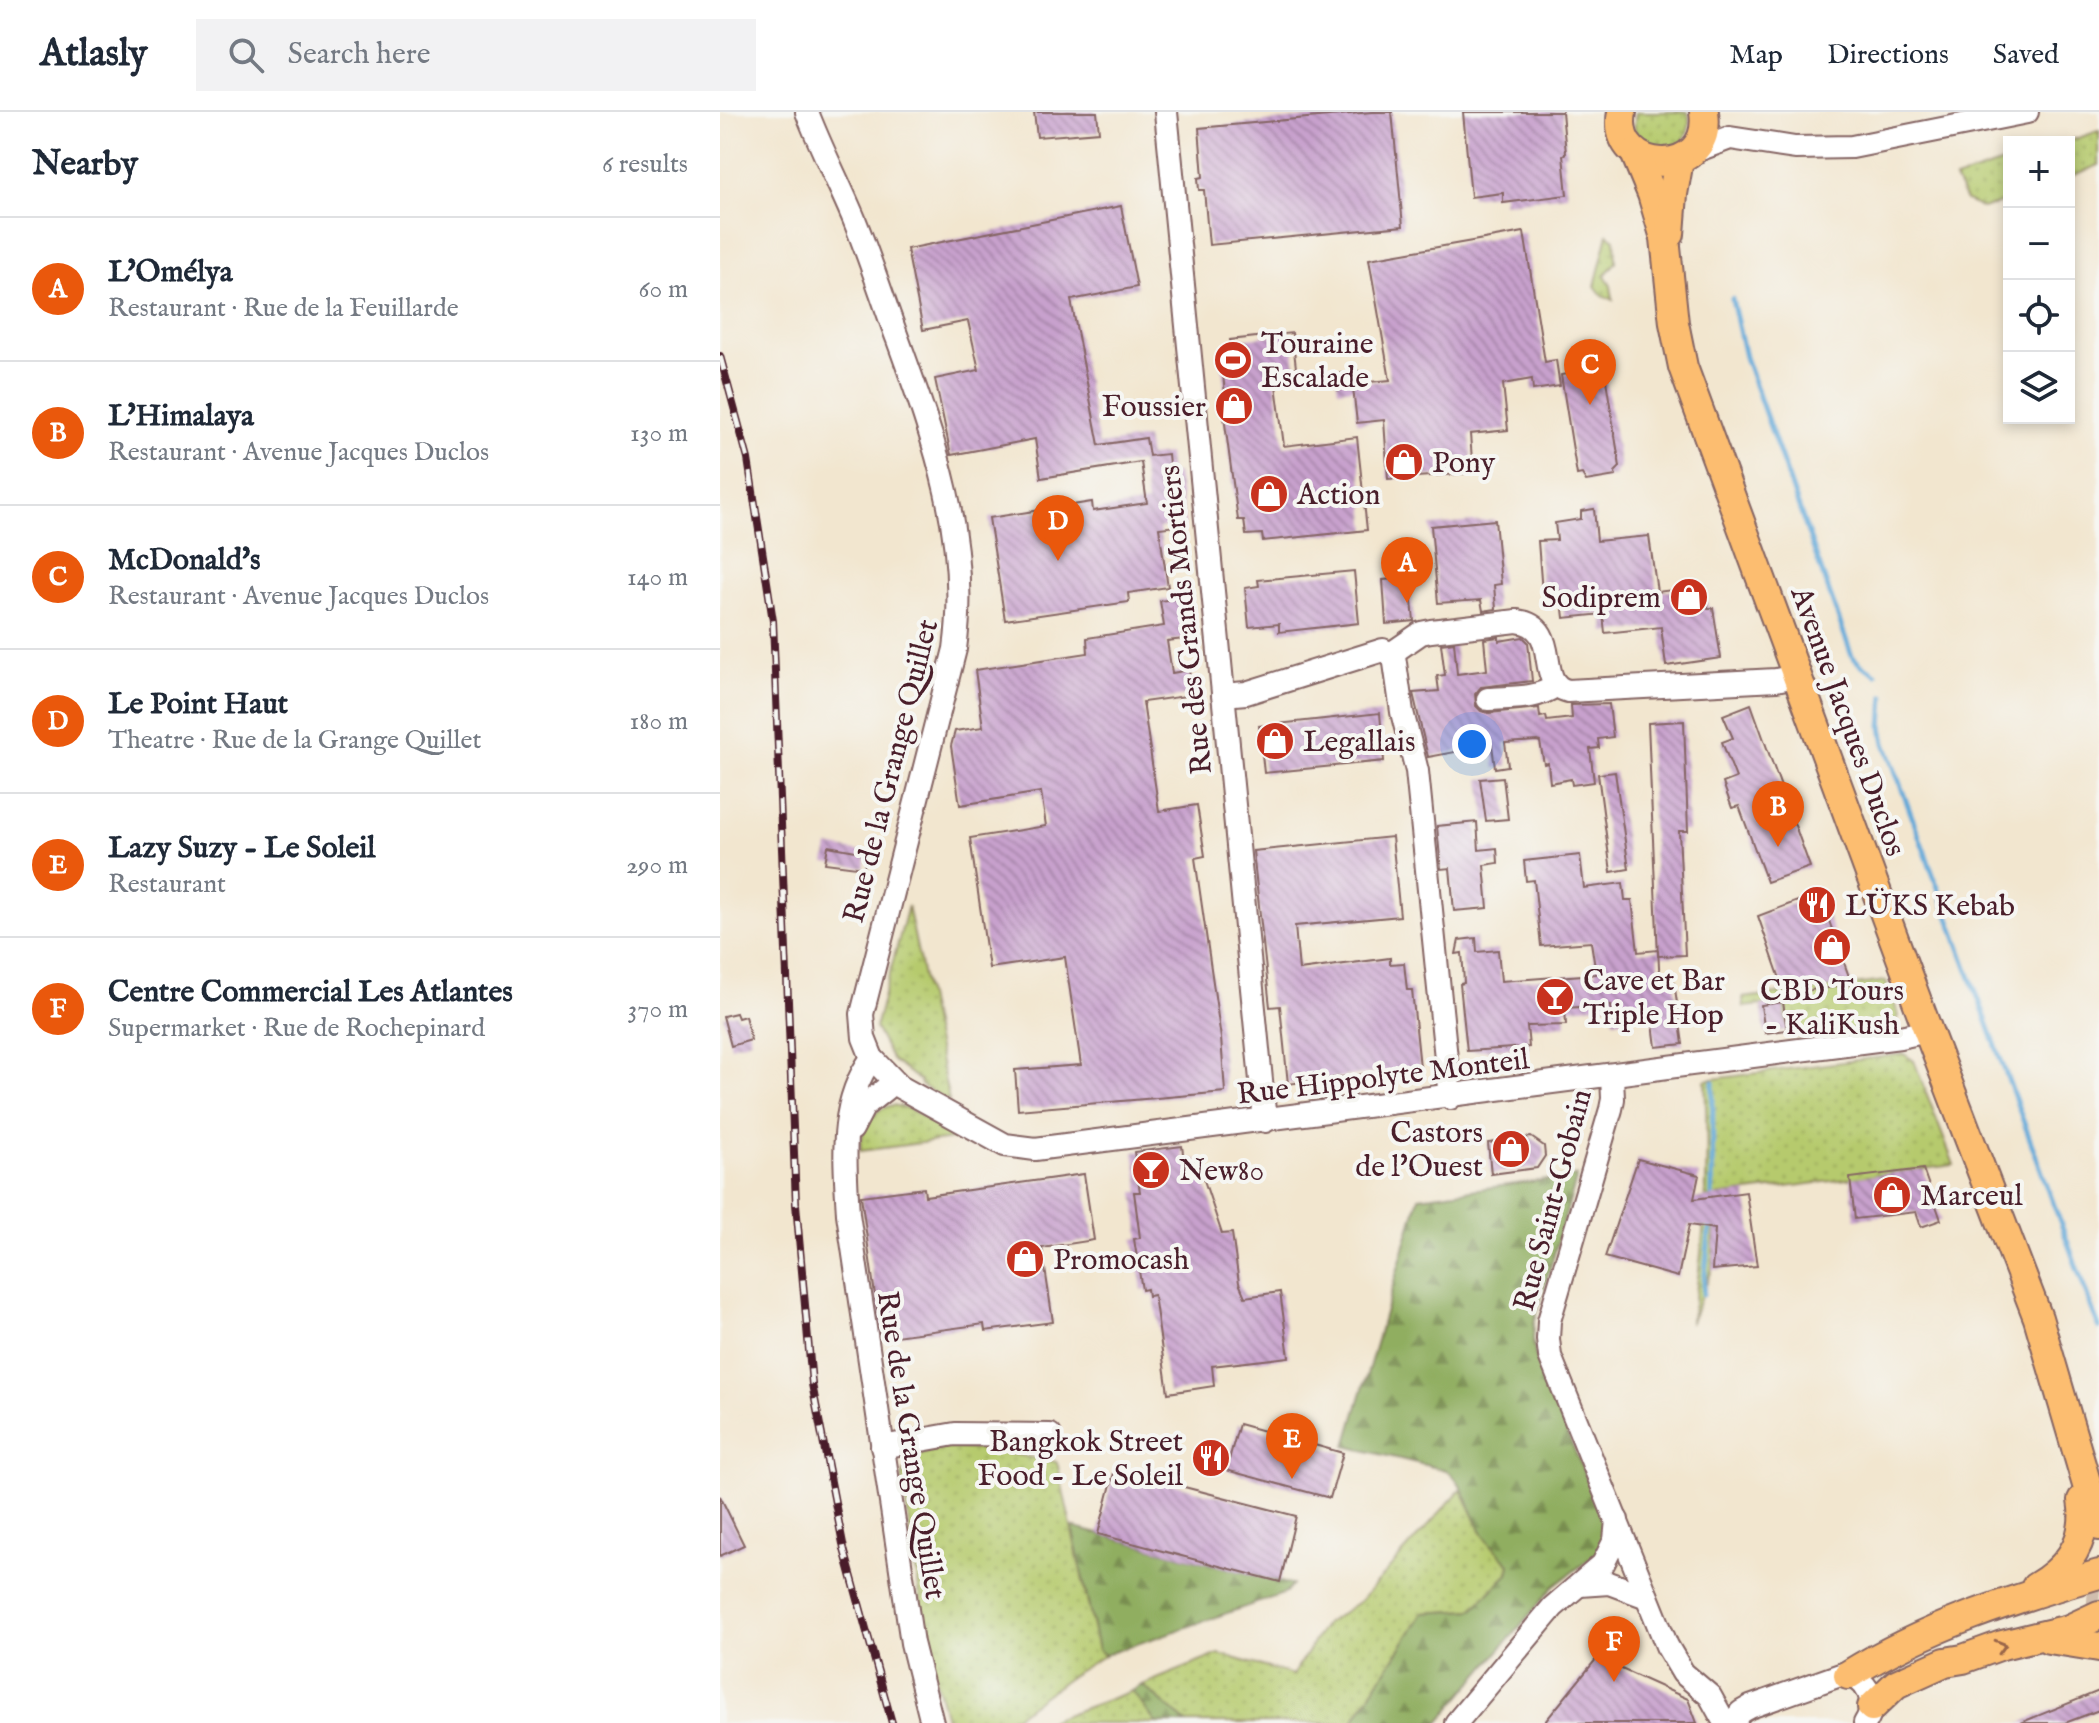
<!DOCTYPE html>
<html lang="en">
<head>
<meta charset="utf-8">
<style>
	:root { --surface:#fff; --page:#f2f2f3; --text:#1f2937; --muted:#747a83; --line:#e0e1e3; --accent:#ea580c }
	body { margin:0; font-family:"IM FELL English",serif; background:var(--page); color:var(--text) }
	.controls { position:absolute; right:24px; top:24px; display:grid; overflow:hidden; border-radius:0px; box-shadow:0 4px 12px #0003 }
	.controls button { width:72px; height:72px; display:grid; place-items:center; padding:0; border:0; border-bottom:2px solid var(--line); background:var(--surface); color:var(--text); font:40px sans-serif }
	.you { position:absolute; left:752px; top:632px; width:28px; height:28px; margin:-20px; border:6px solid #fff; border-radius:50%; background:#1a73e8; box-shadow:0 0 0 12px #1a73e833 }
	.badge { display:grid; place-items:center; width:52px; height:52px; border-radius:50%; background:var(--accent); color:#fff; font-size:26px; font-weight:700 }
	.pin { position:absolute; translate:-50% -66px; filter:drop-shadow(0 2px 4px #0008) }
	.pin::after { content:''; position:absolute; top:42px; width:28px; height:24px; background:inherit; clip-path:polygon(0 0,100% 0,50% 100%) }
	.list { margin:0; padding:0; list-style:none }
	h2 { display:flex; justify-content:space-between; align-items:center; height:104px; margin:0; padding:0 32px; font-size:34px }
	h2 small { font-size:26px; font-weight:400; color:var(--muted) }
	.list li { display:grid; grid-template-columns:52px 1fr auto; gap:24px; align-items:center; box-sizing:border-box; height:144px; padding:0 32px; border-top:2px solid var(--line) }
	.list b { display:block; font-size:30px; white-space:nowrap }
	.list p { margin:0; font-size:26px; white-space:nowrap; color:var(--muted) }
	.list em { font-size:26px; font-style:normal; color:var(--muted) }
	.icon { flex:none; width:44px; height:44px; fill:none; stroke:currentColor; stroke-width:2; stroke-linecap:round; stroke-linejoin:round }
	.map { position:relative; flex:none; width:1379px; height:1611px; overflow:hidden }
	header { display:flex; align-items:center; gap:48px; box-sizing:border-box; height:112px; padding:0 40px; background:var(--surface); border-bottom:2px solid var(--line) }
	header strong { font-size:38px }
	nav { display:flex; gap:44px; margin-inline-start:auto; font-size:28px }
	.search { width:560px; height:72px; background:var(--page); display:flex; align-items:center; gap:20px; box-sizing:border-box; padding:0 28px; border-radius:0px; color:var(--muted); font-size:30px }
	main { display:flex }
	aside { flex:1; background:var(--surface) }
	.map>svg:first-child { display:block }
	.grass { fill:url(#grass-dots); stroke:#80744c; stroke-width:2 }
	.forest { fill:url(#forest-firs); stroke:#6d6646; stroke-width:2 }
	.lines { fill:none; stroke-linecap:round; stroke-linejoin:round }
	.stream { stroke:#61a8d8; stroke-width:5 }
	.building { fill:url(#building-back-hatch) }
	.major-tunnel { stroke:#d0beae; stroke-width:28; stroke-dasharray:28 14; stroke-linecap:butt }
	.minor-casing { stroke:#856564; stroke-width:26 }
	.major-casing { stroke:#856564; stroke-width:32 }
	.minor { stroke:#fff; stroke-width:22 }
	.major { stroke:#fcbd6f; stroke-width:28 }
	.rail-casing { stroke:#4a1f2b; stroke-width:8 }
	.rail { stroke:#f6f6f2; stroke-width:5; stroke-dasharray:15; stroke-linecap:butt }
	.oneway { stroke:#9a664a }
	.labels { text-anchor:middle; stroke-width:8; stroke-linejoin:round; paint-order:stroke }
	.poi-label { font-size:30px; fill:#4a1f2b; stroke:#f6f6f2; text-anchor:start }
	.street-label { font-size:30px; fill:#4a1f2b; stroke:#f6f6f2 }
</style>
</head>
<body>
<header>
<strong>Atlasly</strong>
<div class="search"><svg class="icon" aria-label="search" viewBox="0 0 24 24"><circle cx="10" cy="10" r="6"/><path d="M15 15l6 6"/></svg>Search here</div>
<nav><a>Map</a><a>Directions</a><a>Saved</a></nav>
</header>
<main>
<aside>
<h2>Nearby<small>6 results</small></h2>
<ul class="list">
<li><span class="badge">A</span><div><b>L'Omélya</b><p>Restaurant · Rue de la Feuillarde</p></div><em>60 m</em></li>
<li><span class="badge">B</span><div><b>L'Himalaya</b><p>Restaurant · Avenue Jacques Duclos</p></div><em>130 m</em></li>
<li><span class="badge">C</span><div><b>McDonald's</b><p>Restaurant · Avenue Jacques Duclos</p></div><em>140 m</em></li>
<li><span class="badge">D</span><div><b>Le Point Haut</b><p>Theatre · Rue de la Grange Quillet</p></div><em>180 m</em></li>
<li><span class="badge">E</span><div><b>Lazy Suzy - Le Soleil</b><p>Restaurant</p></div><em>290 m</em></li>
<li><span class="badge">F</span><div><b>Centre Commercial Les Atlantes</b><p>Supermarket · Rue de Rochepinard</p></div><em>370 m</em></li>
</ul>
</aside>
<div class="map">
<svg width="1379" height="1611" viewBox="0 0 1379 1611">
	<defs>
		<pattern id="grass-dots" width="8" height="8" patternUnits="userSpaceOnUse" patternTransform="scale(2)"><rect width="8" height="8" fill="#b6ca6d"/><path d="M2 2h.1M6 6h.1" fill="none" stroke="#9ead5f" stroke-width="1.8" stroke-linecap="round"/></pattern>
		<pattern id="forest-firs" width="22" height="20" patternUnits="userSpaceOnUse" patternTransform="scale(2)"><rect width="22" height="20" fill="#90ae60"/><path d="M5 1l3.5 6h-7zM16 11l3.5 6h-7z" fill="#788d4f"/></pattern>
		<pattern id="building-back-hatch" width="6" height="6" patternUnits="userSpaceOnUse" patternTransform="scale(2)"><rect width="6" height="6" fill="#c8a1cd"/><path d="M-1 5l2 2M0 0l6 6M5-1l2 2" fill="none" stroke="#a483a7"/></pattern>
	</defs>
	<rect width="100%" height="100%" fill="#f6f6f2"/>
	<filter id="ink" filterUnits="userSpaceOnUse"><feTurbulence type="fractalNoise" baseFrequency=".0125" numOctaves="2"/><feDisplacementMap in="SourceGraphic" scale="16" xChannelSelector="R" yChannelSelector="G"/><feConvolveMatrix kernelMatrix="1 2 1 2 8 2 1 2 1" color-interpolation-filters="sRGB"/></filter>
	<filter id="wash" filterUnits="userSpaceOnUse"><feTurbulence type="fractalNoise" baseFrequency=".006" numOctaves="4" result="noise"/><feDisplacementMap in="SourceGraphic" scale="32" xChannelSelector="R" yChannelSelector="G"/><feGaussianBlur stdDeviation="1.8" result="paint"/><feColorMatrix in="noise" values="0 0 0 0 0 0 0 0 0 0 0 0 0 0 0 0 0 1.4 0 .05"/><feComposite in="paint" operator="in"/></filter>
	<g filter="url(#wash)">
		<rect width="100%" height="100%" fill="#f2e6cf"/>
		<!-- grass -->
		<g class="grass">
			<path d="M916,0h52c10,44 -45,47 -53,19 -1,-5 0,-13 1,-19z"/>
			<path d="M1379,19v34l-30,12v-35h-3z"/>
			<path d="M1289,49v40l-27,7 -16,-7 -11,-22z"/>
			<path d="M888,122l7,5 1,23 -11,13 6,11 2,14 -11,-5 -7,-9z"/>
			<path d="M188,794l41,195 -28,-16 -1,-4 -28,-21 -17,-32z"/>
			<path d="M1166,869l13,35 -6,8 -103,13 -7,-34 -39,4 -1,-9z"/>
			<path d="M1184,942l10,7 40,104 -237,31 -5,74 -22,54c17,-81 19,-162 15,-244z"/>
			<path d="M173,993l16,4 51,29 -100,13c2,-23 9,-41 33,-46z"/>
			<path d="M232,1335l42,4 63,11 41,188 7,5 -28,17 -71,51h-59l-19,-74 -26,-172c8,-25 26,-25 50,-30z"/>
			<path d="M741,1377l23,47 26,28 -2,10 -36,36 -49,3 -71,110h-165l-45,-38 77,-31 74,21 31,-50 36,-24z"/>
			<path d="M412,1579l24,32h-113z"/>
		</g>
		<!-- forest -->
		<g class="forest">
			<path d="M857,1064l-43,147 -1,18 4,22 68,158 -3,24 -6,9 -43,33 -115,136h-86l71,-110 49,-3 36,-36 2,-10c-9,-9 -19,-18 -26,-29 -14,-21 -18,-51 -38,-65l-100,-24 73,-249z"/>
			<path d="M352,1415l220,58 -6,8 -181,62 -7,-5z"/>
			<path d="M422,1573l45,38h-31l-24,-32z"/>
		</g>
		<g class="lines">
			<!-- stream -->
			<g class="stream">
				<path d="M1012,187l13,58 107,299 8,8 16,10"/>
				<path d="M1164,584l-2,31 3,16 214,585"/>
				<path d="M992,1089l1,-119"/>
				<path d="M983,1182l7,-71"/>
			</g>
		</g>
		<g id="blocks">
			<!-- building -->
			<g class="building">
				<path d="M314,0h63l2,20 -62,5z"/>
				<path d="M652,0h20l11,114 -194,19 -5,-55h-5l-1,-12 5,-1 -4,-49z"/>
				<path d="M743,0h99l4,41 -3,2 4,40 -64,8v-10l-32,4z"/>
				<path d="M401,94l16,81 -66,13 28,145 47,-7 3,18 19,-2 2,20 7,-1 8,52 -26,3 9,59 -40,6 1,9 -124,18 -16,-102 103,-16 1,9 54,-8 -6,-41 -100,16 -6,-39 -84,16 -16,-76 44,-9 -11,-49 -45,9 -16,-81z"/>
				<path d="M804,120l21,130 11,-2 4,26 -27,4 -1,-11 -29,5 5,46 -38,4 3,39 -85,6 -4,-59 -27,3 -4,-35 -15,2 -2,-16 22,-3 1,12 31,-3 -21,-121z"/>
				<path d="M572,221l4,35 -22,2 10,76 73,-9 10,93 -104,11 -1,-7 -16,1 -2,-15h-6l-17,-126h4l-4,-41 11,-1 -2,-12z"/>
				<path d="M881,256l2,13 3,-1 14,87 -5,5 1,4 -30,5 -4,-7 -5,1 -16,-100z"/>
				<path d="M874,397l3,32 52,-5 8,56 48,-6 3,22h5l8,50 -55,8 -5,-39 -56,6 -2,-19 -39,4 -3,-27 -19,2 -4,-52 19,-1 -2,-17 26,-4v-8z"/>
				<path d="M775,408l6,64 -7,1 2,24 -13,2 -2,-11 -43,3 -7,-77z"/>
				<path d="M634,459l5,52 -80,9v-8l-30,3 -4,-39 14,-2 -1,-6z"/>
				<path d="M689,459l5,50 -28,3 -3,-44 11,-1v-6z"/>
				<path d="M471,484l3,15 -14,2 5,26 -18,2 5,32 17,-3 4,25 -50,7 16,109 38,-6 8,51 -10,2 26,180 4,54 -207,18 -3,-40 66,-5 -16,-108 -76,11 -19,-130 76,-12 -5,-34 -81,13 -9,-59 4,-15 28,-4 -8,-57 113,-17 -1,-15 77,-12 -4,-25z"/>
				<path d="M779,525v4l24,-4 5,5 4,39 -51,6 -6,7 1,12 5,5 8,2 50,-5 1,9 6,-1 1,5 25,-3 -1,-13 38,-1 4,33 -15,2 1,9 -9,1 4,33 -22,3 -1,-6 -21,4 -2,-20 -4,1 -4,-22 -3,-1 -32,2 3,23 -13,2 -3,-23 -64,12 -15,-64 26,-2 -2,-15 8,-1 -4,-31 13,-2 3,32 30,-4 -3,-31z"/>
				<path d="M1031,592l59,163 -43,15 -28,-76 -7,2 -9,-25 13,-5 -14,-36 11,-4 -10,-23z"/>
				<path d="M660,601l4,48 -120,12 -5,-47z"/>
				<path d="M964,609l4,110h-9l6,124 -27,1 -10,-233z"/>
				<path d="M895,660l14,97 -18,3 -13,-98z"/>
				<path d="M783,665l5,42 -22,2 -6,-42z"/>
				<path d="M757,710l2,28 18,-2 1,15 -14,2 4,43 -34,3 -4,-43 -9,1 -4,-43z"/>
				<path d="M672,725l8,79 -105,10 4,44 91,-12v6l14,-1 3,27h5l8,77 -132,17 -8,-78 -10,1 -17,-156z"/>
				<path d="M108,734l39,7 -3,15 -39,-5z"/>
				<path d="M860,743l4,33 39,-5 2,17h7l6,52 20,-2 2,33 14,-1 9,62 -27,3 -4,-31 -39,5 -2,-16 -46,3 1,17 -39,1 2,21 -62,4 -7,-67 4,-1 -1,-17 -1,-13 -6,1 3,-14 17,-2 1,14 21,-2 3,31 95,-7 -5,-32 -50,4 -7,-66 -8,1 -2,-20z"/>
				<path d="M1099,781l33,92 -67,8 -27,-77z"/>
				<path d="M1063,890l4,28 -22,3 -4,-28z"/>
				<path d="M16,901l2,5 7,-2 6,24 -20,6 -8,-30z"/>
				<path d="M811,1025l13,9 1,10 -8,12 -46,6 -3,-31z"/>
				<path d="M462,1034l2,15 13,-2 25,75 10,-1 7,50 6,14 35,-5 9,65 -77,9 2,20 -46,7 -14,-98 -6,1 -1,-7 -5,1 -8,-51 6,-1 -6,-46h6l-6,-40z"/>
				<path d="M918,1047l61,16 -5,24 52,-7 11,74 -45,4 3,-41 -26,-4 -11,52 -73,-20z"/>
				<path d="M1203,1057l18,51 -20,7 -5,-15 -61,7 -5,-41z"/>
				<path d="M364,1062l10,66 -52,8 11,74 -68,9 -1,-7 -103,14 -20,-142 63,-8 1,8z"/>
				<path d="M519,1312l104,29 -13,45 -104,-28z"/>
				<path d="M395,1357l181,47 -16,66 -182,-48z"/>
				<path d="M0,1384l24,49 -24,11z"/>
				<path d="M877,1546l91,41 9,24h-153z"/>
				<path d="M1379,1579v19l-34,13h-45z"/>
			</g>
		</g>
	</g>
	<g filter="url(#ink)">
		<use href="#blocks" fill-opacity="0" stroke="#856564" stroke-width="2"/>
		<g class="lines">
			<!-- major-tunnel -->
			<path class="major-tunnel" d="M1367,1489l12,1"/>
			<!-- minor casing -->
			<g class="minor-casing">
				<g id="minor">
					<path d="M87,0c14,37 32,71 47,107 16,39 29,81 44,121 37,102 72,199 57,309l-93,365 2,24 8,20 28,29 105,58 30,4 865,-112 28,-6"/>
					<path d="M446,0l99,1009"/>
					<path d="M970,41l40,-15 65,10 57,-1 175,-35"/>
					<path d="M672,541l29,-20 10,-2 86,-10c47,6 16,62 51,70l208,-11 20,-4"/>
					<path d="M503,583l23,-2 137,-43 11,6 8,56 15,59 33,327"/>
					<path d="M768,587c23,-2 48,1 67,-13"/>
					<path d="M152,946c-34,46 -27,103 -24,156l64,429 20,80"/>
					<path d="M892,964l1,23 -2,10 -62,212 -1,18 2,17 117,290 16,27 27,23 15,27"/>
					<path d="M132,1017l12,-23 30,-24"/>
					<path d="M162,1335l73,-13 95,1"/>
					<path d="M860,1473l29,-2 38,14"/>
					<path d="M736,1611l97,-116 50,-43 12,-24 2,-20"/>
					<path d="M1013,1611l8,-11 9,-5 93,-33c25,4 36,28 22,49"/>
				</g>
			</g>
			<!-- major casing -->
			<g class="major-casing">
				<g id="major">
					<path d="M902,0c-12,65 92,68 82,0"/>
					<path d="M915,41l17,41 13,44 9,85 9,44 245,664 110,287 61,208"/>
					<path d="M950,122l3,-40 6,-34"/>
					<path d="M1316,1475c33,-19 53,-48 46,-87"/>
					<path d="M1329,1527l50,8"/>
					<path d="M1128,1563c77,-48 165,-76 251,-101"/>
					<path d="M1152,1595l24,-23 49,-22 18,-3 39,-14 67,-16 30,-14"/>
				</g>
			</g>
			<!-- minor -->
			<use href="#minor" class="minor"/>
			<!-- major -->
			<use href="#major" class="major"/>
			<!-- rail casing -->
			<g class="rail-casing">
				<path id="rail" d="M0,244l28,103 25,162 23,583 16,180 32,165 48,174"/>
			</g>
			<!-- rail -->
			<use href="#rail" class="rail"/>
		</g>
		<!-- one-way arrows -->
		<defs><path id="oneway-chevron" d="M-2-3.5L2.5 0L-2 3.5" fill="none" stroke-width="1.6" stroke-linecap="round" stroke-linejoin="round" transform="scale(2)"/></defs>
		<use class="oneway" href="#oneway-chevron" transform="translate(1281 1534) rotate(-16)"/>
	</g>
	<!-- icons -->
	<defs>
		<g id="stadium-disc" transform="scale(2)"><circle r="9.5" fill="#c8321e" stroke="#f6f6f2"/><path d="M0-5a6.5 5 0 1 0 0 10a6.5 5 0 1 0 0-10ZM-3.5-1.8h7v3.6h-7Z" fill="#fff"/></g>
		<g id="shop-disc" transform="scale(2)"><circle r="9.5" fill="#c8321e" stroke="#f6f6f2"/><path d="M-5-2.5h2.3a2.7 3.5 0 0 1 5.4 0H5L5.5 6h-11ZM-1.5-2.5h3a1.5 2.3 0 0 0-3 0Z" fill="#fff"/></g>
		<g id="restaurant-disc" transform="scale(2)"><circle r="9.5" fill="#c8321e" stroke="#f6f6f2"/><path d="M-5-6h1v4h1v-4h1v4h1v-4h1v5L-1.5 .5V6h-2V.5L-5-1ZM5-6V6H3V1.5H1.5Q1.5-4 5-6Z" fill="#fff"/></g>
		<g id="bar-disc" transform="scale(2)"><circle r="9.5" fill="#c8321e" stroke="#f6f6f2"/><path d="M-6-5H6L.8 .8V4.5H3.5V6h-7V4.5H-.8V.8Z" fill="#fff"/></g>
	</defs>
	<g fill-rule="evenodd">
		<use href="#stadium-disc" x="513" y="248"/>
		<use href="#shop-disc" x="514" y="294"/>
		<use href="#shop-disc" x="684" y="350"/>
		<use href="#shop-disc" x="549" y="382"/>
		<use href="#shop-disc" x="969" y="485"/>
		<use href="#shop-disc" x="555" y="629"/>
		<use href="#restaurant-disc" x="1097" y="793"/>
		<use href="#shop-disc" x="1112" y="835"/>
		<use href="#bar-disc" x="835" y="885"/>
		<use href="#shop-disc" x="791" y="1037"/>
		<use href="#bar-disc" x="431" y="1058"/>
		<use href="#shop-disc" x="1172" y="1083"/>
		<use href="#shop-disc" x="305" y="1147"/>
		<use href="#restaurant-disc" x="491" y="1346"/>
	</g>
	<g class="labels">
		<!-- poi labels -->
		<g class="poi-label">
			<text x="541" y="241">Touraine<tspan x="541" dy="34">Escalade</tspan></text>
			<text x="486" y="304" text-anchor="end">Foussier</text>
			<text x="712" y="360">Pony</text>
			<text x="577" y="392">Action</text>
			<text x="941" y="495" text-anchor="end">Sodiprem</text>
			<text x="583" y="639">Legallais</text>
			<text x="1125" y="803">LÜKS Kebab</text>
			<text x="863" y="878">Cave et Bar<tspan x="863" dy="34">Triple Hop</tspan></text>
			<text x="1112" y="888" text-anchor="middle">CBD Tours<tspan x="1112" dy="34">- KaliKush</tspan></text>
			<text x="763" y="1030" text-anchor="end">Castors<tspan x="763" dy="34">de l'Ouest</tspan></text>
			<text x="459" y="1068">New80</text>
			<text x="1200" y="1093">Marceul</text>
			<text x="333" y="1157">Promocash</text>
			<text x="463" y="1339" text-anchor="end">Bangkok Street<tspan x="463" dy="34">Food - Le Soleil</tspan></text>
		</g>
		<!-- street labels -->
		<g class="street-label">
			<text transform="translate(465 508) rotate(-96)" y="10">Rue des Grands Mortiers</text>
			<text transform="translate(1129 609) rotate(70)" y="10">Avenue Jacques Duclos</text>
			<text transform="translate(170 659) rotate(-76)" y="10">Rue de la Grange Quillet</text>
			<text transform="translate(663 964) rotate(-7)" y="10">Rue Hippolyte Monteil</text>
			<text transform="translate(832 1088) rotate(-75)" y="10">Rue Saint-Gobain</text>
			<text transform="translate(192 1333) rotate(81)" y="10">Rue de la Grange Quillet</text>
		</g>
	</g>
</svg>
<div class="controls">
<button>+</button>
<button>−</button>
<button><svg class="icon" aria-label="locate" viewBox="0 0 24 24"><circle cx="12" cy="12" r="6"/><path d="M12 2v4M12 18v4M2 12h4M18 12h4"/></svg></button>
<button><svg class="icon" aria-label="layers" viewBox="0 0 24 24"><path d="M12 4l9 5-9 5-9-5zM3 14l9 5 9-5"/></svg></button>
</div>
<div class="you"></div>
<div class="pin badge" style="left:687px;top:491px">A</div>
<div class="pin badge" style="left:1058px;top:735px">B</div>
<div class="pin badge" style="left:870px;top:293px">C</div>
<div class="pin badge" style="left:338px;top:449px">D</div>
<div class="pin badge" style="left:572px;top:1367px">E</div>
<div class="pin badge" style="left:894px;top:1570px">F</div>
</div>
</main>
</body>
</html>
